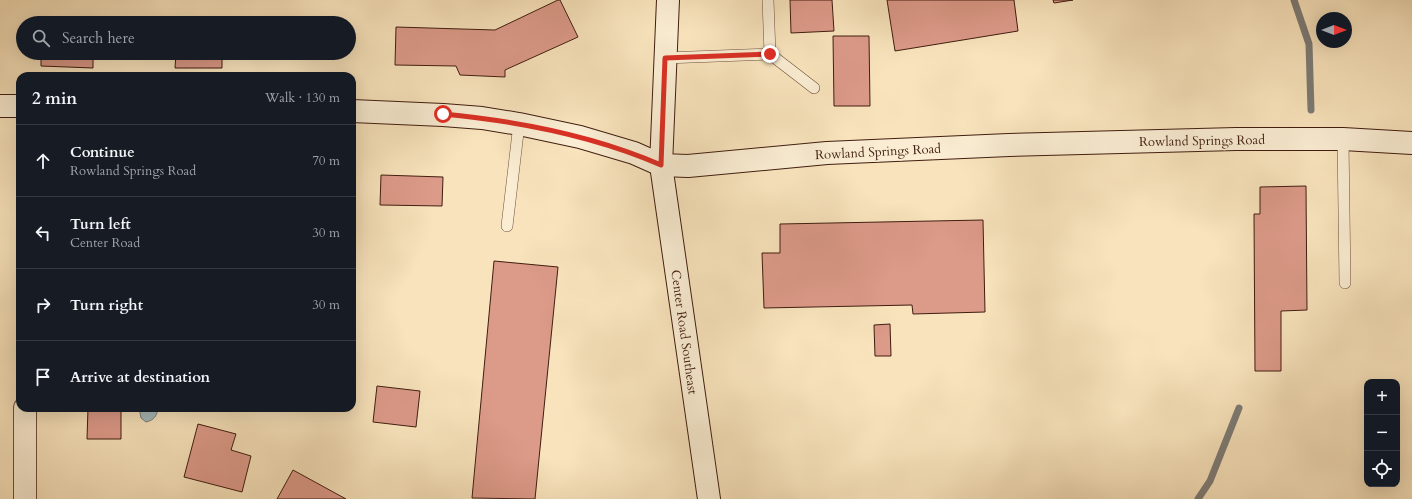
<!DOCTYPE html>
<html lang="en">
<head>
<meta charset="utf-8">
<style>
	:root { --surface:#171b24; --page:#242831; --text:#f1f3f6; --muted:#9ea1a6; --line:#363941 }
	body { margin:0; font-family:Cardo,serif; background:var(--page); color:var(--text) }
	.controls { position:absolute; right:12px; bottom:12px; display:grid; overflow:hidden; border-radius:8px; box-shadow:0 4px 16px #0002 }
	.controls button { width:36px; height:36px; display:grid; place-items:center; padding:0; border:0; border-bottom:1px solid var(--line); background:var(--surface); color:var(--text); font:20px sans-serif }
	.compass { position:absolute; left:1316px; top:12px; width:36px; height:36px; border-radius:50%; background:var(--surface); box-shadow:0 4px 16px #0002; rotate:90deg }
	.stop { position:absolute; width:12px; height:12px; margin:-9px; border:3px solid #d93025; border-radius:50%; background:#fff }
	.stop.end { background:#d93025; border-color:#fff; box-shadow:0 1px 4px #0008 }
	.list { margin:0; padding:0; list-style:none }
	h2 { display:flex; justify-content:space-between; align-items:center; height:52px; margin:0; padding:0 16px; font-size:17px }
	h2 small { font-size:13px; font-weight:400; color:var(--muted) }
	.list li { display:grid; grid-template-columns:26px 1fr auto; gap:12px; align-items:center; box-sizing:border-box; height:72px; padding:0 16px; border-top:1px solid var(--line) }
	.list b { display:block; font-size:15px; white-space:nowrap }
	.list p { margin:0; font-size:13px; white-space:nowrap; color:var(--muted) }
	.list em { font-size:13px; font-style:normal; color:var(--muted) }
	.icon { flex:none; width:22px; height:22px; fill:none; stroke:currentColor; stroke-width:2; stroke-linecap:round; stroke-linejoin:round }
	.map { position:relative; flex:none; width:1412px; height:499px; overflow:hidden }
	.search { position:absolute; background:var(--surface); box-shadow:0 4px 16px #0002; left:16px; top:16px; width:340px; height:44px; display:flex; align-items:center; gap:10px; box-sizing:border-box; padding:0 14px; border-radius:22px; color:var(--muted); font-size:15px }
	.panel { position:absolute; background:var(--surface); box-shadow:0 4px 16px #0002; left:16px; top:72px; width:340px; height:340px; border-radius:12px }
	.map>svg:first-child { display:block }
	.water { fill:#a5bbbd; stroke:#7d7c77 }
	.lines { fill:none; stroke-linecap:round; stroke-linejoin:round }
	.stream { stroke:#7d7c77; stroke-width:7 }
	.building { fill:#dc9a89; stroke:#401d0f }
	.lane-casing { stroke:#6e4e3a; stroke-width:12 }
	.street-casing { stroke:#6e4e3a; stroke-width:24 }
	.secondary-casing { stroke:#401d0f; stroke-width:24 }
	.lane { stroke:#faedd3; stroke-width:11 }
	.street { stroke:#faedd3; stroke-width:22 }
	.secondary { stroke:#faedd3; stroke-width:22 }
	.route { stroke:#d93025; stroke-width:5 }
	.labels { text-anchor:middle; stroke-width:3; stroke-linejoin:round; paint-order:stroke }
	.street-label { font-size:13px; fill:#401d0f; stroke:#faedd3 }
</style>
</head>
<body>
<div class="map">
<svg width="1412" height="499" viewBox="0 0 1412 499">
	<rect width="100%" height="100%" fill="#f8e3bc"/>
	<filter id="stains"><feTurbulence type="fractalNoise" baseFrequency=".005" numOctaves="4"/><feColorMatrix values="0 0 0 0 .2 0 0 0 0 .09 0 0 0 0 .02 0 0 0 .5 -.17"/></filter>
	<radialGradient id="worn" r=".72"><stop offset=".6" stop-color="#630" stop-opacity="0"/><stop offset="1" stop-color="#630" stop-opacity=".3"/></radialGradient>
	<!-- water -->
	<path class="water" d="M139,408h19c-1,8 -4,12 -12,14l-5,-4z"/>
	<g class="lines">
		<!-- stream -->
		<g class="stream">
			<path d="M1294,0l15,44 2,66"/>
			<path d="M1198,499l12,-18 29,-73"/>
		</g>
	</g>
	<!-- building -->
	<g class="building">
		<path d="M558,0h2l18,37 -73,33v7l-45,-2 -4,-9 -61,-1 1,-38 99,3z"/>
		<path d="M790,0h42l2,31 -43,2z"/>
		<path d="M887,0h127l4,31 -123,20z"/>
		<path d="M1053,0h20l-19,3z"/>
		<rect x="176" y="17" width="47" height="6"/>
		<path d="M42,21l52,1v1h-52z"/>
		<path d="M833,36h36l1,70h-36z"/>
		<path d="M41,53h52v15l-52,-2z"/>
		<path d="M176,53h46v15h-47z"/>
		<path d="M381,175l62,2 -1,29 -62,-1z"/>
		<path d="M1306,186l1,124 -26,1v60h-26l-1,-157h6v-27z"/>
		<path d="M983,220l2,92 -72,2 -1,-9 -148,3 -2,-55h18v-29z"/>
		<path d="M494,261l64,6 -23,232 -63,-1z"/>
		<path d="M890,324l1,32h-16l-1,-31z"/>
		<path d="M377,386l43,5 -4,36 -43,-5z"/>
		<path d="M88,408h33v31h-34z"/>
		<path d="M198,424l38,10 -5,16 20,6 -9,36 -58,-15z"/>
		<path d="M293,470l53,29h-69z"/>
	</g>
	<g class="lines">
		<!-- lane casing -->
		<g class="lane-casing">
			<g id="lane">
				<path d="M770,54l44,34"/>
				<path d="M665,58l105,-4 -2,-54"/>
				<path d="M1343,139l2,144"/>
				<path d="M507,226l12,-102"/>
			</g>
		</g>
		<!-- street casing -->
		<g class="street-casing">
			<path id="street" d="M25,408v91"/>
		</g>
		<!-- secondary casing -->
		<g class="secondary-casing">
			<g id="secondary">
				<path d="M668,0l-7,165 48,334"/>
				<path d="M0,106h20"/>
				<path d="M352,111l91,4 39,3 37,6 61,13 54,16 27,12 27,1 139,-13 182,-8 227,-6h107l69,4"/>
			</g>
		</g>
		<!-- lane -->
		<use href="#lane" class="lane"/>
		<!-- street -->
		<use href="#street" class="street"/>
		<!-- secondary -->
		<use href="#secondary" class="secondary"/>
	</g>
	<g class="lines">
		<!-- route -->
		<path class="route" d="M443,114c74,7 149,21 218,51l4,-107 105,-4"/>
	</g>
	<g class="labels">
		<!-- street labels -->
		<g class="street-label">
			<text transform="translate(1202 140) rotate(-1)" y="5">Rowland Springs Road</text>
			<text transform="translate(878 151) rotate(-3)" y="5">Rowland Springs Road</text>
			<text transform="translate(685 332) rotate(82)" y="5">Center Road Southeast</text>
		</g>
	</g>
	<rect width="100%" height="100%" filter="url(#stains)"/>
	<rect width="100%" height="100%" fill="url(#worn)"/>
</svg>
<div class="controls">
<button>+</button>
<button>−</button>
<button><svg class="icon" aria-label="locate" viewBox="0 0 24 24"><circle cx="12" cy="12" r="6"/><path d="M12 2v4M12 18v4M2 12h4M18 12h4"/></svg></button>
</div>
<svg class="compass" viewBox="-18 -18 36 36"><path d="M0-13l5 13h-10z" fill="#e53935"/><path d="M0 13l5-13h-10z" fill="#9ea1a6"/></svg>
<div class="stop" style="left:443px;top:114px"></div>
<div class="stop end" style="left:770px;top:54px"></div>
<div class="search"><svg class="icon" aria-label="search" viewBox="0 0 24 24"><circle cx="10" cy="10" r="6"/><path d="M15 15l6 6"/></svg>Search here</div>
<section class="panel">
<h2>2 min<small>Walk · 130 m</small></h2>
<ul class="list">
<li><svg class="icon" aria-label="ahead" viewBox="0 0 24 24"><path d="M12 20V5M6 11l6-6 6 6"/></svg><div><b>Continue</b><p>Rowland Springs Road</p></div><em>70 m</em></li>
<li><svg class="icon" aria-label="left" viewBox="0 0 24 24"><path d="M17 20v-9H6M10 6l-5 5 5 5"/></svg><div><b>Turn left</b><p>Center Road</p></div><em>30 m</em></li>
<li><svg class="icon" aria-label="right" viewBox="0 0 24 24"><path d="M7 20v-9h11M14 6l5 5-5 5"/></svg><div><b>Turn right</b></div><em>30 m</em></li>
<li><svg class="icon" aria-label="arrive" viewBox="0 0 24 24"><path d="M6 21V4h12l-3 4 3 4H6"/></svg><div><b>Arrive at destination</b></div></li>
</ul>
</section>
</div>
</body>
</html>
